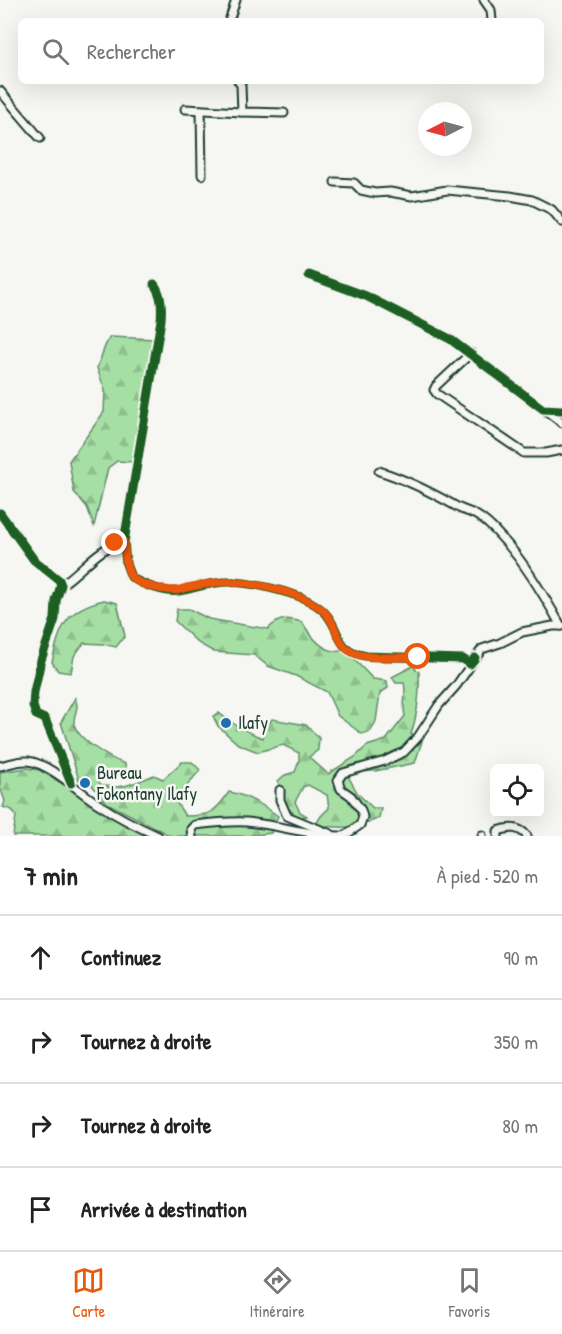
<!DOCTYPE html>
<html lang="fr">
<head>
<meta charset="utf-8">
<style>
	:root { --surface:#fff; --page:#f2f2f2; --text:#222; --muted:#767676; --line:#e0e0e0; --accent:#ea580c }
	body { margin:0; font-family:"Patrick Hand",sans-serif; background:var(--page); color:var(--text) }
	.controls { position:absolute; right:18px; bottom:18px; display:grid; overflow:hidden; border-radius:9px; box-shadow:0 6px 24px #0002 }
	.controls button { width:54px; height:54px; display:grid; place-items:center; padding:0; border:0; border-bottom:2px solid var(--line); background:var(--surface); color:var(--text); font:30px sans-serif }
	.compass { position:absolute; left:418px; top:102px; width:54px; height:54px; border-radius:50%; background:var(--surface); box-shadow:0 6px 24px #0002; rotate:264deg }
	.stop { position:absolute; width:18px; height:18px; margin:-14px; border:4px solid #ea580c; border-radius:50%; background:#fff }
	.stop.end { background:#ea580c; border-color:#fff; box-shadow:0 2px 6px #0008 }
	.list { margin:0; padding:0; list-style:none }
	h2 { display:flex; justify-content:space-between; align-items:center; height:78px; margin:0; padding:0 24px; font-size:26px }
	h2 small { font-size:20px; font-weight:400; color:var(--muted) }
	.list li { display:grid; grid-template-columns:39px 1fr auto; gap:18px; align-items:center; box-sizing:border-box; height:84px; padding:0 24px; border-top:2px solid var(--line) }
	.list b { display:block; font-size:22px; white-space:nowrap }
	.list em { font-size:20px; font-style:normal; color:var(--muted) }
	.icon { flex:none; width:33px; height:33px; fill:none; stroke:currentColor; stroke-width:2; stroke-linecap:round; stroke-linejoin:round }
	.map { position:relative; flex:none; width:562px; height:836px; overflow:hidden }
	.search { position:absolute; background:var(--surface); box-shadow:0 6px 24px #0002; left:18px; right:18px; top:18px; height:66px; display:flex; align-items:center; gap:15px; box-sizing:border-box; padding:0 21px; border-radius:9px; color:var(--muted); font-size:22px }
	.sheet { height:414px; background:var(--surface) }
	nav { display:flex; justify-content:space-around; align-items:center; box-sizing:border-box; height:84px; border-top:2px solid var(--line); background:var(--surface); font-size:16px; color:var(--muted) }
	nav a { display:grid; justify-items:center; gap:3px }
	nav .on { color:var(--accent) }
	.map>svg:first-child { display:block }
	.forest { fill:url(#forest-firs); stroke:#628e6c; stroke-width:1.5 }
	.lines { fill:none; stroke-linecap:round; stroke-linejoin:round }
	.minor-casing { stroke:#1f3d34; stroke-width:11 }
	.minor { stroke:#f6f6f2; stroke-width:7 }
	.cycleway-casing { stroke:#f6f6f2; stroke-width:13 }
	.cycleway { stroke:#1b5e20; stroke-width:9 }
	.route { stroke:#ea580c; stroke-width:8 }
	.poi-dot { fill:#1f6fb2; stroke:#f6f6f2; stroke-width:2 }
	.labels { text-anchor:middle; stroke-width:5; stroke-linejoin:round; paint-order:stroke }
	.poi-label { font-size:18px; fill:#1f3d34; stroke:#f6f6f2; text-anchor:start }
</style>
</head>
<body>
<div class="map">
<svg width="562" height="836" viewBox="0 0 562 836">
	<defs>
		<pattern id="forest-firs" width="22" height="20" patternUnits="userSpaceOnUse" patternTransform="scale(1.5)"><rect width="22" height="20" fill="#a6dfa3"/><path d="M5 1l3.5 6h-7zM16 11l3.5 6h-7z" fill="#8ec08d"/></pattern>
	</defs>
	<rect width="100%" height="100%" fill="#f6f6f2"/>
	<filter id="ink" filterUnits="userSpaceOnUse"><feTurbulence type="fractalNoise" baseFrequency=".0167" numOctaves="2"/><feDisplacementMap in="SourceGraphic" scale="12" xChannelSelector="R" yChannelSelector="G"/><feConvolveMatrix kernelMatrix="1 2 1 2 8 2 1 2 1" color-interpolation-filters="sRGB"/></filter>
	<g filter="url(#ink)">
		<!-- forest -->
		<g class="forest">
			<path d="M110,337l46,2 -13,85 -10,38 -16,-1 -9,7 -14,58 -7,-19 -13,-15 -5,-31 35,-49 1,-22 -8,-22c5,-11 6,-21 13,-31z"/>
			<path d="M104,600l13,3 8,33 -9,11 -13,-3 -19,-1 -10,13 -3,17 -13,-2 -6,-9c8,-36 14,-53 52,-62z"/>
			<path d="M177,609h12l20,10 59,10c12,-12 18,-11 34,-7 9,15 23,34 43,28l28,29 14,2 1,7 -8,5 -4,28 -5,10 -9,3 -24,-18 -11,-24 -31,-16 -28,-10 -14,-11 -40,-3 -16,-9 -23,-22z"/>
			<path d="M413,666l6,6c1,23 -1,41 -8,62l11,7 -7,22 -40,8 -17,1 -10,4 10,18 15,14h8l-2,10c-23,11 -39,11 -63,6l5,-8 8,-8 -2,-13 -19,-10 -5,2 -8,15 5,10 7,4 -8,3 -14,-14 -7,-24 7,-6 10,-3 4,-11v-8l-16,-8 -25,7 -20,-8 -20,-18 -5,-10 6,-3c14,12 27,19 44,25l2,-9 7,-10 34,6 13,13 -1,12 -9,7 19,17 27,-17 12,-11 19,-6 19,-24c-3,-12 2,-22 -1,-33h-8l-4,-6z"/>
			<path d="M75,698c5,11 -1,13 -1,24 1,17 37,37 51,42l1,8 -28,7 2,5c17,8 38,-2 54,-9l9,4 19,-17h10l8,8 -25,30 10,16c25,0 30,-3 44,-24 18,3 34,13 49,24l-7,17 -23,3h-77l-64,-33 -22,-26 -6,3 -18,-58z"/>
			<path d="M27,768l12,2 113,66h-139l3,-20 -4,-6 -9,-3 2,-6 -5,-14v-15z"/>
		</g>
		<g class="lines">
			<!-- minor casing -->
			<g class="minor-casing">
				<g id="minor">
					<path d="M484,0l7,10 1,11"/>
					<path d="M229,21l7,-21"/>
					<path d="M238,81l3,4 1,27 42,1"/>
					<path d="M0,91l40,47"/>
					<path d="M185,109l57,3"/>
					<path d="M201,110l1,65"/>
					<path d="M335,182l19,1 7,7 14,3 15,-1 22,4 35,-6 63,6 22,4 20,10 10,12"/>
					<path d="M309,275l57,21 84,43 93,70 19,1"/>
					<path d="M154,284c8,11 8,23 7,36l-37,222 2,22 5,13c10,7 36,17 48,14 16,-3 32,-9 50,-9 13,0 28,3 41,6 20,5 44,11 57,27 16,21 8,34 39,41l97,3 7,5 5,-6"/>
					<path d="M471,353l-35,33 -2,4 3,4 87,59h22l16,-3"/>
					<path d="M545,410l17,13"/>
					<path d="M379,471c29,9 54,22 80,37 6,3 12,4 17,7 9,5 18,14 25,22 22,23 44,60 60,89"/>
					<path d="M0,513l34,47 25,20 2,5 -5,16 -1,18 -14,41 -7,32 -1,14 3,9 9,4 26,64"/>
					<path d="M61,585c20,-13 39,-40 63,-43"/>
					<path d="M0,766c9,-2 19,-6 28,-5 23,3 52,32 72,44 18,12 38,22 58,31"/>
					<path d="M280,790v10l7,16 44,18"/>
					<path d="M192,836l-1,-7 4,-4c17,-2 34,-4 52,-3 30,3 59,12 89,14"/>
					<path d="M337,836h7l16,-11 3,-8 -2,-7 -10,-14 -10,-7 -3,-9 5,-7 42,-12 19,-9 14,-15 21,-32 17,-19 26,-37 18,-6 22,-11 31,-6h9"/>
					<path d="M482,836v-1"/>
					<path d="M498,836v-5c11,-4 21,-5 29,5"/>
				</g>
			</g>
			<!-- minor -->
			<use href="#minor" class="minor"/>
			<!-- cycleway casing -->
			<g class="cycleway-casing">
				<g id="cycleway">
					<path d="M309,275l57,21 84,43 93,70 19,1"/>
					<path d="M154,284c8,11 8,23 7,36l-37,222 2,22 5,13c10,7 36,17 48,14 16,-3 32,-9 50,-9 13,0 28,3 41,6 20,5 44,11 57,27 16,21 8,34 39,41l97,3 7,5 5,-6"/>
					<path d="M0,513l34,47 25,20 2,5 -5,16 -1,18 -14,41 -7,32 -1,14 3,9 9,4 26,64"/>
				</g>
			</g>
			<!-- cycleway -->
			<use href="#cycleway" class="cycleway"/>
		</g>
	</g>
	<g class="lines" filter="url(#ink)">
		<!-- route -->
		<path class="route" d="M115,543l9,-1c1,10 1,24 6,33 7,11 44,19 55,13 14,-3 30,-7 45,-6 27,1 82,12 98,34 9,12 10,31 26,37 16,7 46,4 64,4"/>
	</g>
	<!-- markers -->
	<g class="poi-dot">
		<circle cx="226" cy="723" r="6"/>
		<circle cx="85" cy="783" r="6"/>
	</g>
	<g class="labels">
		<!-- poi labels -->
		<g class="poi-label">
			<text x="238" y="729">Ilafy</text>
			<text x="97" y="779">Bureau<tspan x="97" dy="21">Fokontany Ilafy</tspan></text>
		</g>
	</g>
</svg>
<div class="controls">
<button><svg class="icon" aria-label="locate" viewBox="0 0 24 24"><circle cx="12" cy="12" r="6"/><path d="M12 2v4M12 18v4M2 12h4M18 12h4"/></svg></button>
</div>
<svg class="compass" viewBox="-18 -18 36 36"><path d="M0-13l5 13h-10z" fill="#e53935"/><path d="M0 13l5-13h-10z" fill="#767676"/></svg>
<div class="stop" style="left:418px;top:657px"></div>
<div class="stop end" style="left:115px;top:543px"></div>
<div class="search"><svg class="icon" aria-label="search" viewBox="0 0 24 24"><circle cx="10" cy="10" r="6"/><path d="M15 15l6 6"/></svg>Rechercher</div>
</div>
<section class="sheet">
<h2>7 min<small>À pied · 520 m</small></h2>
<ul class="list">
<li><svg class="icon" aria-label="ahead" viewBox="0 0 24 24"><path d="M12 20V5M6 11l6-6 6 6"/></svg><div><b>Continuez</b></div><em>90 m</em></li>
<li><svg class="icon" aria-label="right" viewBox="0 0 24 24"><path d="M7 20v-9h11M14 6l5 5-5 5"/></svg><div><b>Tournez à droite</b></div><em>350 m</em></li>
<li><svg class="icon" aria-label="right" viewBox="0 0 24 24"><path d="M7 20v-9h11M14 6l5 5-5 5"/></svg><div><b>Tournez à droite</b></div><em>80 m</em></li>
<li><svg class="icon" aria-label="arrive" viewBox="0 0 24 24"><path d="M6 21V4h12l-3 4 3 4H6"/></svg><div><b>Arrivée à destination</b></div></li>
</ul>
</section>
<nav>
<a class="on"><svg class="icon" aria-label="map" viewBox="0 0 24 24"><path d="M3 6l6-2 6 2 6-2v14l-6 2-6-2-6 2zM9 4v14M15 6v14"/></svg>Carte</a>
<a><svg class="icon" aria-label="directions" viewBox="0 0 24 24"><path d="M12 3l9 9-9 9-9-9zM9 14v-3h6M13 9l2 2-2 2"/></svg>Itinéraire</a>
<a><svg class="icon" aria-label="saved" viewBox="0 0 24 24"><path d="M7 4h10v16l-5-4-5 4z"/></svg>Favoris</a>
</nav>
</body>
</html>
